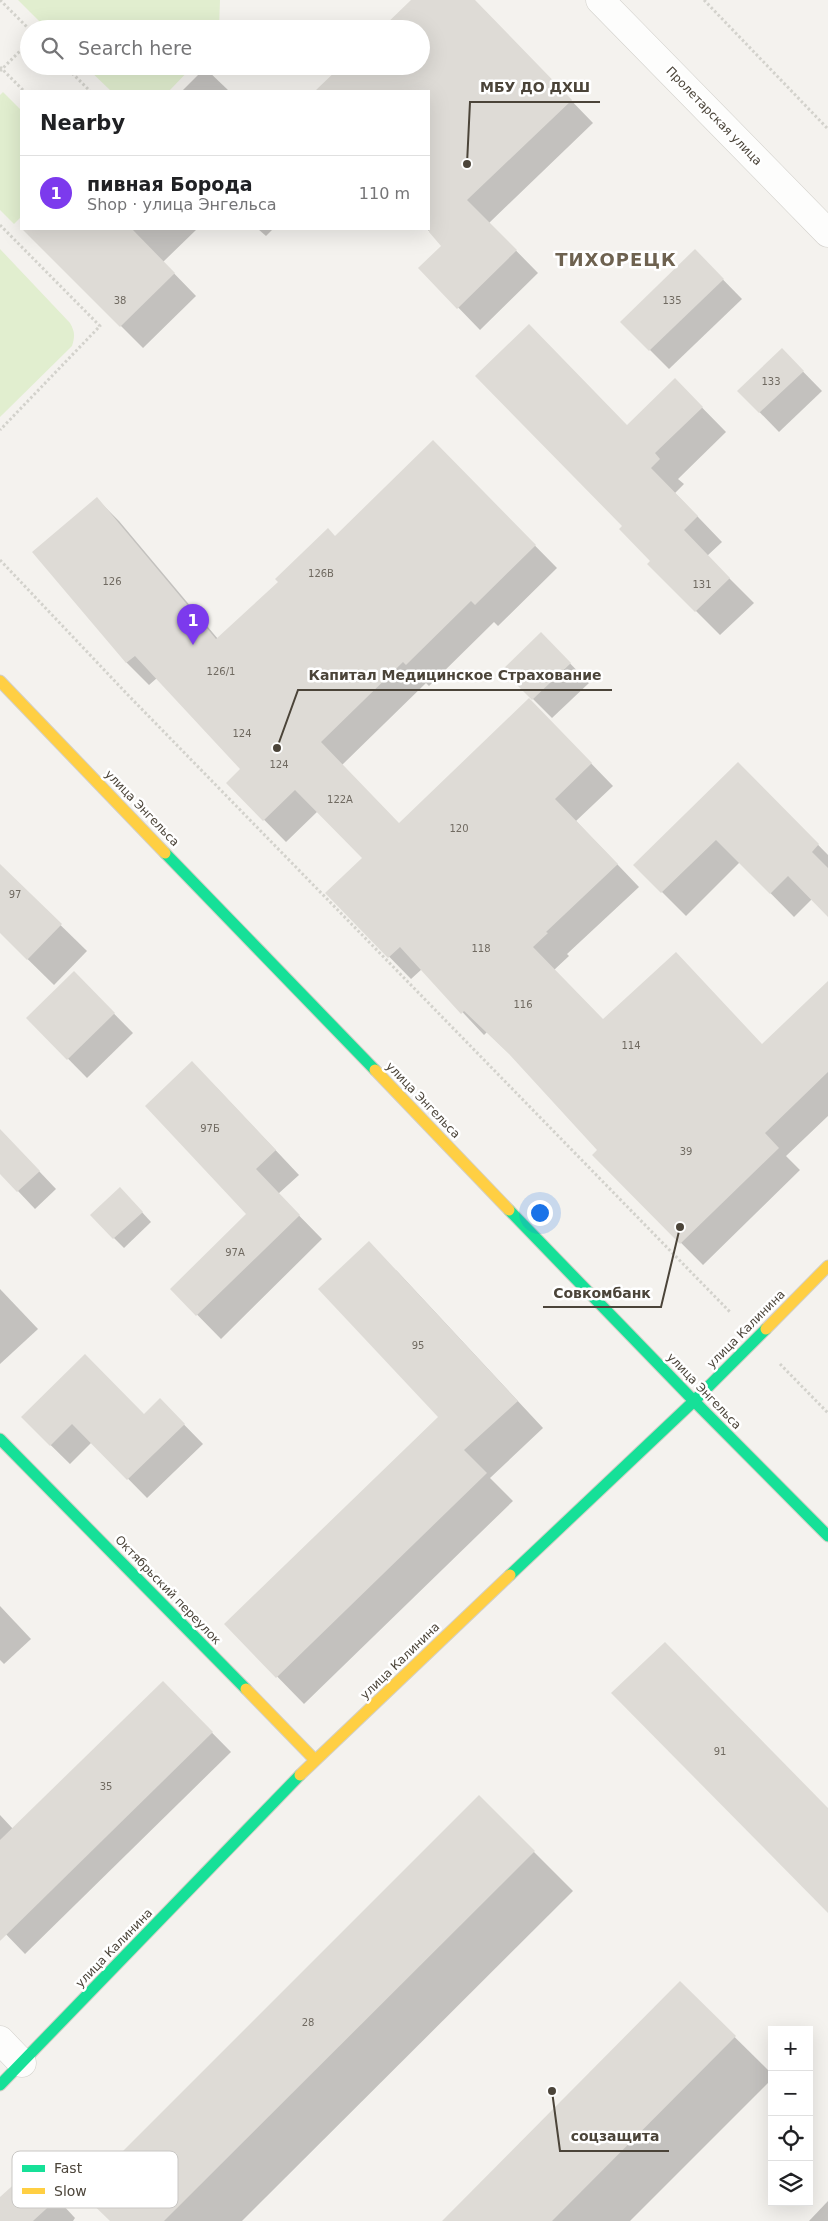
<!DOCTYPE html>
<html lang="en">
<head>
<meta charset="utf-8">
<style>
	:root { --surface:#fff; --page:#f6f6f6; --text:#202124; --muted:#757577; --line:#e0e0e0; --accent:#7c3aed }
	body { margin:0; font-family:"DejaVu Sans",sans-serif; background:var(--page); color:var(--text) }
	.controls { position:absolute; right:15px; bottom:15px; display:grid; overflow:hidden; border-radius:0px; box-shadow:0 5px 20px #0002 }
	.controls button { width:45px; height:45px; display:grid; place-items:center; padding:0; border:0; border-bottom:1px solid var(--line); background:var(--surface); color:var(--text); font:25px sans-serif }
	.you { position:absolute; left:539px; top:1212px; width:18px; height:18px; margin:-12px; border:4px solid #fff; border-radius:50%; background:#1a73e8; box-shadow:0 0 0 8px #1a73e833 }
	.badge { display:grid; place-items:center; width:32px; height:32px; border-radius:50%; background:var(--accent); color:#fff; font-size:16px; font-weight:700 }
	.pin { position:absolute; translate:-50% -41px; filter:drop-shadow(0 1px 2px #0008) }
	.pin::after { content:''; position:absolute; top:26px; width:18px; height:15px; background:inherit; clip-path:polygon(0 0,100% 0,50% 100%) }
	.list { margin:0; padding:0; list-style:none }
	h2 { display:flex; justify-content:space-between; align-items:center; height:65px; margin:0; padding:0 20px; font-size:21px }
	h2 small { font-size:16px; font-weight:400; color:var(--muted) }
	.list li { display:grid; grid-template-columns:32px 1fr auto; gap:15px; align-items:center; box-sizing:border-box; height:75px; padding:0 20px; border-top:1px solid var(--line) }
	.list b { display:block; font-size:19px; white-space:nowrap }
	.list p { margin:0; font-size:16px; white-space:nowrap; color:var(--muted) }
	.list em { font-size:16px; font-style:normal; color:var(--muted) }
	.icon { flex:none; width:28px; height:28px; fill:none; stroke:currentColor; stroke-width:2; stroke-linecap:round; stroke-linejoin:round }
	.map { position:relative; flex:none; width:828px; height:2221px; overflow:hidden }
	.search { position:absolute; background:var(--surface); box-shadow:0 5px 20px #0002; left:20px; top:20px; width:410px; height:55px; display:flex; align-items:center; gap:12px; box-sizing:border-box; padding:0 18px; border-radius:28px; color:var(--muted); font-size:19px }
	.panel { position:absolute; background:var(--surface); box-shadow:0 5px 20px #0002; left:20px; top:90px; width:410px; height:140px; border-radius:0px }
	.map>svg:first-child { display:block }
	.green { fill:#e1eecf }
	.shadow { fill:#0003 }
	.building { fill:#dedbd6 }
	.lines { fill:none; stroke-linecap:round; stroke-linejoin:round }
	.street-casing { stroke:#d2d0cb; stroke-width:29 }
	.fast-casing { stroke:#d3cfc5; stroke-width:13 }
	.slow-casing { stroke:#d3cfc5; stroke-width:13 }
	.path { stroke:#d3d2cc; stroke-width:3; stroke-dasharray:2.5 2.5; stroke-linecap:butt }
	.street { stroke:#fdfdfc; stroke-width:28 }
	.fast { stroke:#16e098; stroke-width:11 }
	.slow { stroke:#ffcf43; stroke-width:11 }
	.labels { text-anchor:middle; stroke-width:5; stroke-linejoin:round; paint-order:stroke }
	.number-label { font-size:10px; fill:#706a61 }
	.street-label { font-size:12px; fill:#4b4439; stroke:#fff }
	.district-label { font-size:18px; font-weight:bold; letter-spacing:1px; fill:#6e6250; stroke:#fff }
	.key { fill:#fff; stroke:#c9c7c4; stroke-width:1 }
	.key-label { font-size:14px; fill:#4b4439 }
	.leader { fill:none; stroke:#4b4439; stroke-width:2 }
	.callout-dot { fill:#4b4439; stroke:#fff; stroke-width:2 }
	.callout-label { font-size:14px; text-anchor:middle; font-weight:bold; fill:#4b4439; stroke:#fff; stroke-width:5; stroke-linejoin:round; paint-order:stroke }
</style>
</head>
<body>
<div class="map">
<svg width="828" height="2221" viewBox="0 0 828 2221">
	<rect width="100%" height="100%" fill="#f4f2ee"/>
	<!-- green -->
	<g class="green">
		<path d="M18,0h202l-1,29h-172z"/>
		<path d="M85,66h108l-24,25h-58z"/>
		<path d="M3,92l18,18v107l-7,7 -14,-14v-115z"/>
		<path d="M0,249l70,74c5,9 5,13 2,23l-72,71z"/>
	</g>
	<!-- shadow -->
	<g class="shadow">
		<path d="M412,0h62l119,123 -104,100 49,50 -58,57 -60,-62 23,-22 -16,-17h2v-138h-112l26,-25h78v-37z"/>
		<path d="M205,68l24,23h-47z"/>
		<path d="M44,229h153l-34,33 33,34 -53,52 -109,-109z"/>
		<path d="M258,229h15l-7,7z"/>
		<path d="M695,251l47,48 -73,70 -47,-47z"/>
		<path d="M782,350l40,41 -43,41 -40,-41z"/>
		<path d="M675,380l51,52 -48,47 6,5 -9,9 47,49 -15,14 47,47 -34,32 -71,-71 3,-3 -29,-35 4,-100z"/>
		<path d="M433,442l124,126 -59,58 -4,-4 -65,64 -3,-3 -84,82 57,59 152,-102 62,64 -37,35 63,66 -72,67 2,2 -15,14 50,51 158,24 66,-62v133l-42,40 14,14 -97,95 -109,-110 5,-5 -84,-91 -28,-27 -3,3 -62,-66 -11,10 -84,-86 37,-35 -46,-47 -32,31 -58,-59 14,-14 -85,-91 -8,7 -22,-22 -93,-111 63,-53 22,22 99,118 117,-102z"/>
		<path d="M560,653l29,30 -37,35 -48,-48z"/>
		<path d="M738,763l90,92v61l-16,-17 -18,18 -54,-55 -54,54 -51,-51z"/>
		<path d="M0,866l87,85 -33,34 -54,-53z"/>
		<path d="M74,973l59,60 -46,45 -59,-60z"/>
		<path d="M216,1087l83,88 -21,19 44,45 -101,100 -49,-50 76,-75z"/>
		<path d="M0,1130l56,59 -21,20 -35,-37z"/>
		<path d="M129,1198l22,24 -27,26 -33,-33z"/>
		<path d="M396,1270l147,158 -53,50 23,23 -209,203 -78,-80 213,-207z"/>
		<path d="M0,1289l38,40 -38,35z"/>
		<path d="M160,1400l43,44 -56,54 -55,-56 -22,22 -48,-47 122,-2z"/>
		<path d="M0,1606l31,33 -27,25 -4,-4z"/>
		<path d="M163,1683l68,69 -206,202 -25,-26v-113l13,14z"/>
		<path d="M479,1797l94,94 -331,330h-131z"/>
		<path d="M680,1983l92,91v5l-142,142h-187z"/>
		<path d="M49,2190l26,28 -2,3h-73v-22z"/>
		<path d="M828,2201v20h-19z"/>
	</g>
	<!-- building -->
	<g class="building">
		<path d="M411,0h64l97,100 -105,100 50,50 -60,59 -39,-41 23,-22 -12,-14v-141h-114l26,-25h80v-37h-40z"/>
		<path d="M22,229h110l43,44 -55,54z"/>
		<path d="M695,249l29,30 -75,72 -29,-29z"/>
		<path d="M529,324l98,101 48,-47 28,29 -48,46 5,6 -9,9 47,48 -14,14 46,48 -35,34 -48,-48 3,-3 -31,-32 3,-3 -147,-150z"/>
		<path d="M782,348l22,23 -45,42 -22,-22z"/>
		<path d="M433,440l103,105 -61,60 -4,-4 -65,64 -3,-3 -82,80 78,81 130,-125 63,65 -37,36 63,65 -72,68 2,1 -15,14 70,72 73,-67 86,92 66,-63v91l-63,61 14,15 -99,96 -88,-89 5,-5 -88,-96 -45,-43 -3,3 -61,-67 -12,11 -63,-65 37,-35 -67,-68 -32,31 -37,-38 14,-14 -105,-113 -9,7 -94,-111 65,-55 119,142 62,-57 -3,-3 53,-51 7,8z"/>
		<path d="M541,632l30,31 -39,37 -30,-30z"/>
		<path d="M738,762l81,82 -7,8 16,16v49l-40,-41 -18,18 -54,-54 -55,53 -28,-28z"/>
		<path d="M0,864l62,60 -35,36 -27,-27z"/>
		<path d="M74,971l41,42 -48,47 -41,-42z"/>
		<path d="M192,1061l84,89 -20,19 44,46 -104,101 -26,-27 76,-75 -101,-108z"/>
		<path d="M0,1129l40,42 -23,21 -17,-18z"/>
		<path d="M120,1187l23,25 -30,27 -23,-24z"/>
		<path d="M369,1241l149,160 -54,49 23,23 -211,205 -52,-54 214,-207 -120,-128z"/>
		<path d="M85,1354l59,60 16,-16 25,26 -58,56 -55,-56 -22,22 -29,-29z"/>
		<path d="M665,1642l163,166v105l-217,-220z"/>
		<path d="M163,1681l50,51 -213,209v-101z"/>
		<path d="M479,1795l56,56 -371,370h-54l-29,-28z"/>
		<path d="M680,1981l56,55 -184,185h-110z"/>
		<path d="M30,2170l27,29 -24,22h-33v-24z"/>
	</g>
	<g class="lines">
		<!-- street casing -->
		<g class="street-casing">
			<g id="street">
				<path d="M600,0l228,233"/>
				<path d="M0,2040l22,23"/>
			</g>
		</g>
		<!-- fast casing -->
		<g class="fast-casing">
			<g id="fast">
				<path d="M165,853l210,217"/>
				<path d="M509,1210l185,191 134,135"/>
				<path d="M0,1439l246,250"/>
				<path d="M510,1575l184,-174 72,-72"/>
				<path d="M0,2085l300,-310"/>
			</g>
		</g>
		<!-- slow casing -->
		<g class="slow-casing">
			<g id="slow">
				<path d="M0,681l165,172"/>
				<path d="M375,1070l134,140"/>
				<path d="M766,1329l62,-63"/>
				<path d="M246,1689l69,71"/>
				<path d="M300,1775l210,-200"/>
			</g>
		</g>
		<!-- path -->
		<g class="path">
			<path d="M0,0l29,29"/>
			<path d="M704,0l124,129"/>
			<path d="M65,66l25,25"/>
			<path d="M0,67l24,24"/>
			<path d="M0,71l29,-29"/>
			<path d="M0,225l100,101 -100,104"/>
			<path d="M0,560l128,135 603,618"/>
			<path d="M780,1364l48,49"/>
		</g>
		<!-- street -->
		<use href="#street" class="street"/>
		<!-- fast -->
		<use href="#fast" class="fast"/>
		<!-- slow -->
		<use href="#slow" class="slow"/>
	</g>
	<g class="labels">
		<!-- number labels -->
		<g class="number-label">
			<text x="120" y="304">38</text>
			<text x="672" y="304">135</text>
			<text x="771" y="385">133</text>
			<text x="321" y="577">126В</text>
			<text x="112" y="585">126</text>
			<text x="702" y="588">131</text>
			<text x="221" y="675">126/1</text>
			<text x="242" y="737">124</text>
			<text x="279" y="768">124</text>
			<text x="340" y="803">122А</text>
			<text x="459" y="832">120</text>
			<text x="15" y="898">97</text>
			<text x="481" y="952">118</text>
			<text x="523" y="1008">116</text>
			<text x="631" y="1049">114</text>
			<text x="210" y="1132">97Б</text>
			<text x="686" y="1155">39</text>
			<text x="235" y="1256">97А</text>
			<text x="418" y="1349">95</text>
			<text x="720" y="1755">91</text>
			<text x="106" y="1790">35</text>
			<text x="308" y="2026">28</text>
		</g>
		<!-- street labels -->
		<g class="street-label">
			<text transform="translate(714 116) rotate(46)" y="4">Пролетарская улица</text>
			<text transform="translate(142 808) rotate(46)" y="4">улица Энгельса</text>
			<text transform="translate(423 1100) rotate(46)" y="4">улица Энгельса</text>
			<text transform="translate(746 1329) rotate(-45)" y="4">улица Калинина</text>
			<text transform="translate(704 1391) rotate(46)" y="4">улица Энгельса</text>
			<text transform="translate(168 1590) rotate(46)" y="4">Октябрьский переулок</text>
			<text transform="translate(400 1661) rotate(-44)" y="4">улица Калинина</text>
			<text transform="translate(114 1948) rotate(-46)" y="4">улица Калинина</text>
		</g>
		<!-- district labels -->
		<g class="district-label">
			<text x="616" y="266">ТИХОРЕЦК</text>
		</g>
	</g>
	<!-- legend -->
	<rect x="12" y="2151" width="166" height="57" rx="8" class="key"/>
	<rect x="22" y="2165" width="23" height="7" fill="#16e098"/>
	<rect x="22" y="2188" width="23" height="6" fill="#ffcf43"/>
	<g class="key-label">
		<text x="54" y="2173">Fast</text>
		<text x="54" y="2196">Slow</text>
	</g>
	<!-- callouts -->
	<path class="leader" d="M467 164L470 102H600M277 748L298 690H612M680 1227L661 1307H543M552 2091L560 2151H669"/>
	<g class="callout-dot">
		<circle cx="467" cy="164" r="5"/>
		<circle cx="277" cy="748" r="5"/>
		<circle cx="680" cy="1227" r="5"/>
		<circle cx="552" cy="2091" r="5"/>
	</g>
	<g class="callout-label">
		<text x="535" y="92">МБУ ДО ДХШ</text>
		<text x="455" y="680">Капитал Медицинское Страхование</text>
		<text x="602" y="1298">Совкомбанк</text>
		<text x="615" y="2141">соцзащита</text>
	</g>
</svg>
<div class="controls">
<button>+</button>
<button>−</button>
<button><svg class="icon" aria-label="locate" viewBox="0 0 24 24"><circle cx="12" cy="12" r="6"/><path d="M12 2v4M12 18v4M2 12h4M18 12h4"/></svg></button>
<button><svg class="icon" aria-label="layers" viewBox="0 0 24 24"><path d="M12 4l9 5-9 5-9-5zM3 14l9 5 9-5"/></svg></button>
</div>
<div class="you"></div>
<div class="pin badge" style="left:193px;top:645px">1</div>
<div class="search"><svg class="icon" aria-label="search" viewBox="0 0 24 24"><circle cx="10" cy="10" r="6"/><path d="M15 15l6 6"/></svg>Search here</div>
<section class="panel">
<h2>Nearby<small></small></h2>
<ul class="list">
<li><span class="badge">1</span><div><b>пивная Борода</b><p>Shop · улица Энгельса</p></div><em>110 m</em></li>
</ul>
</section>
</div>
</body>
</html>
